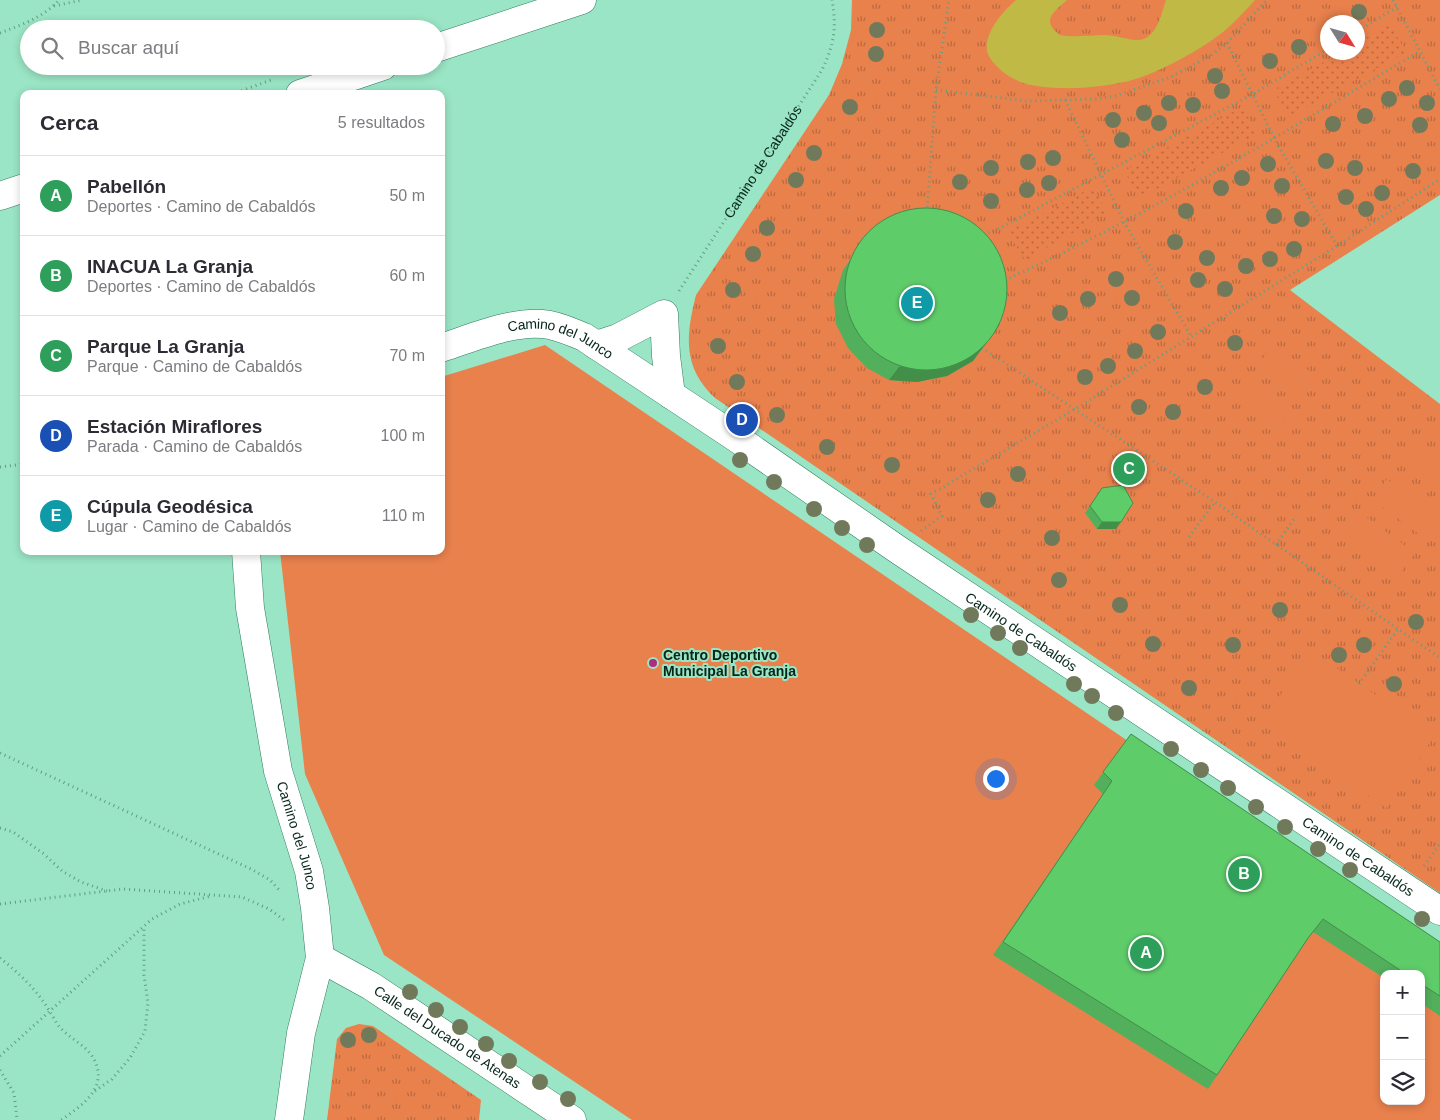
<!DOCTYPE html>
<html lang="es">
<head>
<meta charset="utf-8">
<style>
	:root { --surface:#fff; --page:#f2f2f3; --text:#2b2b33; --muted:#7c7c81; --line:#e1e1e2; --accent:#d93025 }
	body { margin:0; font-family:Helvetica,sans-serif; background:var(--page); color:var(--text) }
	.controls { position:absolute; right:15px; bottom:15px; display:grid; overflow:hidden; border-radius:10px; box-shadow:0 2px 8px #0003 }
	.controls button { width:45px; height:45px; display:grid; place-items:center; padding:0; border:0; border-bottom:1px solid var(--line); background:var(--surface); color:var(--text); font:25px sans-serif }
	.compass { position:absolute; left:1320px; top:15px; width:45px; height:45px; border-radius:50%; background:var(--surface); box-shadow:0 2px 8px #0003; rotate:127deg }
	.you { position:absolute; left:995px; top:778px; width:18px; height:18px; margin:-12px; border:4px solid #fff; border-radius:50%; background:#1a73e8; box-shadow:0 0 0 8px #1a73e833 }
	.badge { display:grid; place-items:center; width:32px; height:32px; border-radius:50%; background:var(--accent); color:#fff; font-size:16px; font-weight:700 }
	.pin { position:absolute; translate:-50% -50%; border:2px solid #fff; box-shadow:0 1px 5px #0006 }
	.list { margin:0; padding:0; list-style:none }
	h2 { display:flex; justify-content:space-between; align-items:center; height:65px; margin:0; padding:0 20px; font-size:21px }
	h2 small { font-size:16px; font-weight:400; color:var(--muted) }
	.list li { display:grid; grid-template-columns:32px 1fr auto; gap:15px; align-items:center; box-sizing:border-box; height:80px; padding:0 20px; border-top:1px solid var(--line) }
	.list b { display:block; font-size:19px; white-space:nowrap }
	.list p { margin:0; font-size:16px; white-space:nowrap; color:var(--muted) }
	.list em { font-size:16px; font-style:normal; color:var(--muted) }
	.icon { flex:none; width:28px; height:28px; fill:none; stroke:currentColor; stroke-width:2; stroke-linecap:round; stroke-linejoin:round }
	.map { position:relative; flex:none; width:1440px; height:1120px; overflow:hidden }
	.search { position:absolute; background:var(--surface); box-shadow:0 2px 8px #0003; left:20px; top:20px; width:425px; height:55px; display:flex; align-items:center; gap:12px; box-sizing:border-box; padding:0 18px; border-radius:28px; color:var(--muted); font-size:19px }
	.panel { position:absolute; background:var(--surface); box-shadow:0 2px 8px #0003; left:20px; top:90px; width:425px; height:465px; border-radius:10px }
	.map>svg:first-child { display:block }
	.grass { fill:url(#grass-tufts); fill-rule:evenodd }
	.garden { fill:url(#garden-dots) }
	.pitch { fill:#e9814d; fill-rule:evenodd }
	.water { fill:#c0b945 }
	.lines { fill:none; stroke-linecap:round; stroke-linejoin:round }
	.minor-casing { stroke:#307b5f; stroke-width:29 }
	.secondary-casing { stroke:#307b5f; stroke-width:29 }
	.path { stroke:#629d84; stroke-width:3; stroke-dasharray:1 4; stroke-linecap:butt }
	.minor { stroke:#fff; stroke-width:28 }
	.secondary { stroke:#fff; stroke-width:28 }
	.tree { fill:#71795b }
	.wall { fill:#52af5b }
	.shaded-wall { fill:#428f4a }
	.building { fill:#5fcc6a; stroke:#428f4a }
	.poi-dot { fill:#aa2d7e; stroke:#9ae5c5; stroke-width:2 }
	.labels { text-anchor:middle; stroke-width:4; stroke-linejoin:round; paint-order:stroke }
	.street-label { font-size:14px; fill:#06261a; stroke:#9ae5c5 }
	.poi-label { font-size:14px; font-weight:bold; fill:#06261a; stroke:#9ae5c5; text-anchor:start }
</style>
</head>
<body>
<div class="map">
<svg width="1440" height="1120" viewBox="0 0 1440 1120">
	<defs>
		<pattern id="grass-tufts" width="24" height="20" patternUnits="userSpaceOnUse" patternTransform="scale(1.25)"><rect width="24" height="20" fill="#e9814d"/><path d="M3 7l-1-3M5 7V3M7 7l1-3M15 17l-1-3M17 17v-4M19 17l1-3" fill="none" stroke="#bb693f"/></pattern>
		<pattern id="garden-dots" width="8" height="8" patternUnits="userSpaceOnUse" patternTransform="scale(1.25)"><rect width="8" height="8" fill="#e9814d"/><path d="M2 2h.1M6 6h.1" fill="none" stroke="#bb693f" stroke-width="1.8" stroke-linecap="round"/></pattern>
	</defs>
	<rect width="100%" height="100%" fill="#9ae5c5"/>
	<!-- grass -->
	<g class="grass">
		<path d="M852,0h588v195l-150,95 150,114v489l-725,-495c-33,-31 -29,-63 -19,-103l133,-200 13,-31 9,-34zM1328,22h30v30h-30z"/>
		<path d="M359,1024l14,2 108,74 -2,20h-152l10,-81 9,-11z"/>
	</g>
	<!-- garden -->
	<g class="garden">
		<path d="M1390,24l16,28 -117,65 -16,-27 67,-37 18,-1v-10z"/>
		<path d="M1242,107l15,27 -117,64 -16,-27z"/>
		<path d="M1093,187l15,26 -83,47 -18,-28z"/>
	</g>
	<!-- pitch -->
	<g class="pitch">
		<path d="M545,345l895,608v167h-808l-248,-165 -79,-181 -25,-223h161v-174zM1384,974h37v127h-37z"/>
		<path d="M1273,345l44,31 -13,18 -44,-32z"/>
		<path d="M1247,382l43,31 -12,17 -43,-31z"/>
		<path d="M1413,442l27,19v32l-41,-30z"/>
		<path d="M1387,479l53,39 -14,21 -54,-39z"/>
		<path d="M1362,514l53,39 -15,20 -53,-39z"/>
		<path d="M1311,650l123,86 -48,72 -123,-87z"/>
	</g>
	<!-- water -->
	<path class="water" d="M1016,0h51c-13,12 -27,20 -7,35 14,3 30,0 44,0 11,0 21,4 31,5 21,2 26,-25 31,-40h89c-10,11 -21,23 -32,32 -24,19 -65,41 -94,49 -31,7 -67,10 -98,4 -10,-2 -20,-7 -28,-13 -6,-5 -14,-13 -16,-21 -3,-18 16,-40 29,-51z"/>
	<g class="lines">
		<!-- minor casing -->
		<g class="minor-casing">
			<g id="minor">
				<path d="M596,345l22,-7 46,-24 2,42 5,39"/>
				<path id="s2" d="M441,348c31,-10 70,-27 102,-24 14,1 28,8 41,13l151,100 162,112 543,362"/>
				<path id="s3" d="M246,551l4,57 28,163 31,100 6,37 5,50 -19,75 -12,87"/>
				<path id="s4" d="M320,958l51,28 201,134"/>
			</g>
		</g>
		<!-- secondary casing -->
		<g class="secondary-casing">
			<g id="secondary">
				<path d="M436,48l146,-48"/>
				<path d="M300,94l83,-28"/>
				<path d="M0,196l24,-8"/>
			</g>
		</g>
		<!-- path -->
		<g class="path">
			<path d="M1393,0l47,89"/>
			<path d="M54,6l28,-6"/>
			<path d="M1358,31l39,-24"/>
			<path d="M0,33c21,-8 44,-16 59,-33"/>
			<path d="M1227,43l47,95 63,108"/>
			<path d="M936,90l91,11 69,-2 19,-3 56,-19 39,-21 17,-13 40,-43"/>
			<path d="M232,94l42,-15"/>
			<path d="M1065,100l59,122 67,114"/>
			<path d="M929,211l-2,-1 9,-120 13,-90"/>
			<path d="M984,235l18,-8 251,-133 75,-45"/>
			<path d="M1005,280c144,-65 280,-148 415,-229"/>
			<path id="s1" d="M679,291l143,-221c12,-26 15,-41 10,-70"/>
			<path d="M982,348l233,154 225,156"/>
			<path d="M0,467l24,-3"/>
			<path d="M921,531l21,-15 -11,-22 144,-85 262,-163 103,-67"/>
			<path d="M1189,537l26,-35"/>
			<path d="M1276,545l20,-29"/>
			<path d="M1359,684l39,-55"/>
			<path d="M0,753l251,116 19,11 11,12"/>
			<path d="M0,828l13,4 31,22 18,17 19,11 26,9"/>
			<path d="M1424,866l16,-22"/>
			<path d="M0,904l123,-15 119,8 27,12 18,13"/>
			<path d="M0,958c19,15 38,33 50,54 3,4 5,9 8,13 9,12 25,18 34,31 19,30 -9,49 -31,64"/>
			<path d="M0,1056l152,-137 28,-15 31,-8"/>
			<path d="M0,1070l14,23 3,27"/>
			<path d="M95,1091l17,-12 18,-21 15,-27 3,-28 -4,-28v-48"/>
		</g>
		<!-- minor -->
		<use href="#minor" class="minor"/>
		<!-- secondary -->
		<use href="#secondary" class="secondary"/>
	</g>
	<!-- trees -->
	<g class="tree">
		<circle cx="1359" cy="12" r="8"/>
		<circle cx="877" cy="30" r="8"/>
		<circle cx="1299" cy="47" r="8"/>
		<circle cx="876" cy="54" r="8"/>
		<circle cx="1270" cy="61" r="8"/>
		<circle cx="1215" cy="76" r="8"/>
		<circle cx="1407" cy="88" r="8"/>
		<circle cx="1222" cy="91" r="8"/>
		<circle cx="1389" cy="99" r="8"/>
		<circle cx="1169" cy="103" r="8"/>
		<circle cx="1427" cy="103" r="8"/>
		<circle cx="1193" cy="105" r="8"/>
		<circle cx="850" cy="107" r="8"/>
		<circle cx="1144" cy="113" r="8"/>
		<circle cx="1365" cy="116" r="8"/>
		<circle cx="1113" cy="120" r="8"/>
		<circle cx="1159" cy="123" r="8"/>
		<circle cx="1333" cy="124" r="8"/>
		<circle cx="1420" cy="125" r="8"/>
		<circle cx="1122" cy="140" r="8"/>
		<circle cx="814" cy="153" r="8"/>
		<circle cx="1053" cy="158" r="8"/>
		<circle cx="1326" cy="161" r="8"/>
		<circle cx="1028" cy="162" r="8"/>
		<circle cx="1268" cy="164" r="8"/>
		<circle cx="991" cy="168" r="8"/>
		<circle cx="1355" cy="168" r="8"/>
		<circle cx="1413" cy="171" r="8"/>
		<circle cx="1242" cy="178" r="8"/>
		<circle cx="796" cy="180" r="8"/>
		<circle cx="960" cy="182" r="8"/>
		<circle cx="1049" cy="183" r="8"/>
		<circle cx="1282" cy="186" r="8"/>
		<circle cx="1221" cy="188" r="8"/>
		<circle cx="1027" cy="190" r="8"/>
		<circle cx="1382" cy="193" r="8"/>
		<circle cx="1346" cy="197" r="8"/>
		<circle cx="991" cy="201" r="8"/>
		<circle cx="1366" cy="209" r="8"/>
		<circle cx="1186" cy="211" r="8"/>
		<circle cx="1274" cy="216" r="8"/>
		<circle cx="1302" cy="219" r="8"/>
		<circle cx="767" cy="228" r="8"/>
		<circle cx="1175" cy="242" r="8"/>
		<circle cx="1294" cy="249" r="8"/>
		<circle cx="753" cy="254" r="8"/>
		<circle cx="1207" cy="258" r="8"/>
		<circle cx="1270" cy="259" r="8"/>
		<circle cx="1246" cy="266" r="8"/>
		<circle cx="1116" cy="279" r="8"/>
		<circle cx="1198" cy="280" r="8"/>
		<circle cx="1225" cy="289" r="8"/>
		<circle cx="733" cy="290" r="8"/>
		<circle cx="1132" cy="298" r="8"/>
		<circle cx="1088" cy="299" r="8"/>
		<circle cx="1060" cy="313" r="8"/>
		<circle cx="1158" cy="332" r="8"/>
		<circle cx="1235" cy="343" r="8"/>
		<circle cx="718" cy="346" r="8"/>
		<circle cx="1135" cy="351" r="8"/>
		<circle cx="1108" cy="366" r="8"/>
		<circle cx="1085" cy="377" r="8"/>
		<circle cx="737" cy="382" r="8"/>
		<circle cx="1205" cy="387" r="8"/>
		<circle cx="1139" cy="407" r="8"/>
		<circle cx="1173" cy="412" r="8"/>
		<circle cx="777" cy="415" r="8"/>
		<circle cx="827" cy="447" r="8"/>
		<circle cx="740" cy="460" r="8"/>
		<circle cx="892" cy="465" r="8"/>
		<circle cx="1018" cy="474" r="8"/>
		<circle cx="774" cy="482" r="8"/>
		<circle cx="988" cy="500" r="8"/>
		<circle cx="814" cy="509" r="8"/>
		<circle cx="842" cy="528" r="8"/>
		<circle cx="1052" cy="538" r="8"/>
		<circle cx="867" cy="545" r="8"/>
		<circle cx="1059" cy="580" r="8"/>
		<circle cx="1120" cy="605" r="8"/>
		<circle cx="1280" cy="610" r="8"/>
		<circle cx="971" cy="615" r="8"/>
		<circle cx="1416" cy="622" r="8"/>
		<circle cx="998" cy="633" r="8"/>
		<circle cx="1153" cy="644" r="8"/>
		<circle cx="1233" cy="645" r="8"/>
		<circle cx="1364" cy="645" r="8"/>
		<circle cx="1020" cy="648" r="8"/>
		<circle cx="1339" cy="655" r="8"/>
		<circle cx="1074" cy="684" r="8"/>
		<circle cx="1394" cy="684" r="8"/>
		<circle cx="1189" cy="688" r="8"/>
		<circle cx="1092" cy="696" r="8"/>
		<circle cx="1116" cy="713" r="8"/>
		<circle cx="1171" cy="749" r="8"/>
		<circle cx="1201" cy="770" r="8"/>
		<circle cx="1228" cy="788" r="8"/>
		<circle cx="1256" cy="807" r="8"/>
		<circle cx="1285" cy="827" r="8"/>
		<circle cx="1318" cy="849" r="8"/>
		<circle cx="1350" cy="870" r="8"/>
		<circle cx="1422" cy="919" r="8"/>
		<circle cx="410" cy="992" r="8"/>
		<circle cx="436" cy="1010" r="8"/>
		<circle cx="460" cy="1027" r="8"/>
		<circle cx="369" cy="1035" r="8"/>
		<circle cx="348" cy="1040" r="8"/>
		<circle cx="486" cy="1044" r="8"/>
		<circle cx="509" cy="1061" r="8"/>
		<circle cx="540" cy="1082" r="8"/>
		<circle cx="568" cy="1099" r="8"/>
	</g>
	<!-- wall -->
	<g class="wall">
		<path d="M871,230l129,94 -27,37 -26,15 -30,6 -28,-2 -22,-12 -19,-20 -12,-24 -2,-25 9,-29z"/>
		<path d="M1102,488l14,41h-19l-12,-16z"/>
		<path d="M1131,734l309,208v74l-19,-13v-29h-37v4l-71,-46 -10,14 -95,143 -215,-134 110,-161 -9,-9z"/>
	</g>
	<!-- shaded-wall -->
	<g class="shaded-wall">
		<path d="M1000,324l-27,37 -26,15 -30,6 -28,-2 10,-13z"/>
		<path d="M1102,522h19l-5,7h-19z"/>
	</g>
	<!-- building -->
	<g class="building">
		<circle cx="926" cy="289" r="81"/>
		<path d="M1123,485l10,18 -12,19h-19l-12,-16 12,-18z"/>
		<path d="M1131,734l309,208v54l-19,-12v-10h-15l-83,-55 -15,19 -91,137 -214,-133 109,-161 -9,-9z"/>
	</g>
	<!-- markers -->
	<circle class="poi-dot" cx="653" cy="663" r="5"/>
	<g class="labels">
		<!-- street labels -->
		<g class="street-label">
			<text dy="5" stroke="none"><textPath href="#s1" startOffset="154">Camino de Cabaldós</textPath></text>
			<text dy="5" stroke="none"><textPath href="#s2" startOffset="126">Camino del Junco</textPath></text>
			<text dy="5" stroke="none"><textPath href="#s2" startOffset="676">Camino de Cabaldós</textPath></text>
			<text dy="5" stroke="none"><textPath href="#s3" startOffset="290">Camino del Junco</textPath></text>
			<text dy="5" stroke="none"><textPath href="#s2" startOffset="1081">Camino de Cabaldós</textPath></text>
			<text dy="5" stroke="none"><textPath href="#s4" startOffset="150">Calle del Ducado de Atenas</textPath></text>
		</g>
		<!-- poi labels -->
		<g class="poi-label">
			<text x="663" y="660">Centro Deportivo<tspan x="663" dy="16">Municipal La Granja</tspan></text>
		</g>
	</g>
</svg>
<div class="controls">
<button>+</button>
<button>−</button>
<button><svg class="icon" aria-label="layers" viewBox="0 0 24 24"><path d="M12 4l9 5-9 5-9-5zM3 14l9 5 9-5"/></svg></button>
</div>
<svg class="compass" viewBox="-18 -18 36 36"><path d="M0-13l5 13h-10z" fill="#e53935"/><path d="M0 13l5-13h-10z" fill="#7c7c81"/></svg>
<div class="you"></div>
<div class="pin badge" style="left:1146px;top:953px;background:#2e9e5b">A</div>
<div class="pin badge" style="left:1244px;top:874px;background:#2e9e5b">B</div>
<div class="pin badge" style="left:1129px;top:469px;background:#2e9e5b">C</div>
<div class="pin badge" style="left:742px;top:420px;background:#1a4fb4">D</div>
<div class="pin badge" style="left:917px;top:303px;background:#0f9aa8">E</div>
<div class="search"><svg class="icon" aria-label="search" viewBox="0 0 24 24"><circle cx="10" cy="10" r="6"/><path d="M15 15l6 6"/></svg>Buscar aquí</div>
<section class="panel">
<h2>Cerca<small>5 resultados</small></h2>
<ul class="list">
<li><span class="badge" style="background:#2e9e5b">A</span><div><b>Pabellón</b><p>Deportes · Camino de Cabaldós</p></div><em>50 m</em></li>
<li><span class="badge" style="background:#2e9e5b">B</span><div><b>INACUA La Granja</b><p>Deportes · Camino de Cabaldós</p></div><em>60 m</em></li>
<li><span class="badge" style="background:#2e9e5b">C</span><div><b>Parque La Granja</b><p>Parque · Camino de Cabaldós</p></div><em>70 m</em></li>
<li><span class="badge" style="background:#1a4fb4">D</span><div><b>Estación Miraflores</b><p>Parada · Camino de Cabaldós</p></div><em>100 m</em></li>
<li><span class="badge" style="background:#0f9aa8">E</span><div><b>Cúpula Geodésica</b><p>Lugar · Camino de Cabaldós</p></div><em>110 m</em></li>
</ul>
</section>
</div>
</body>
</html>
